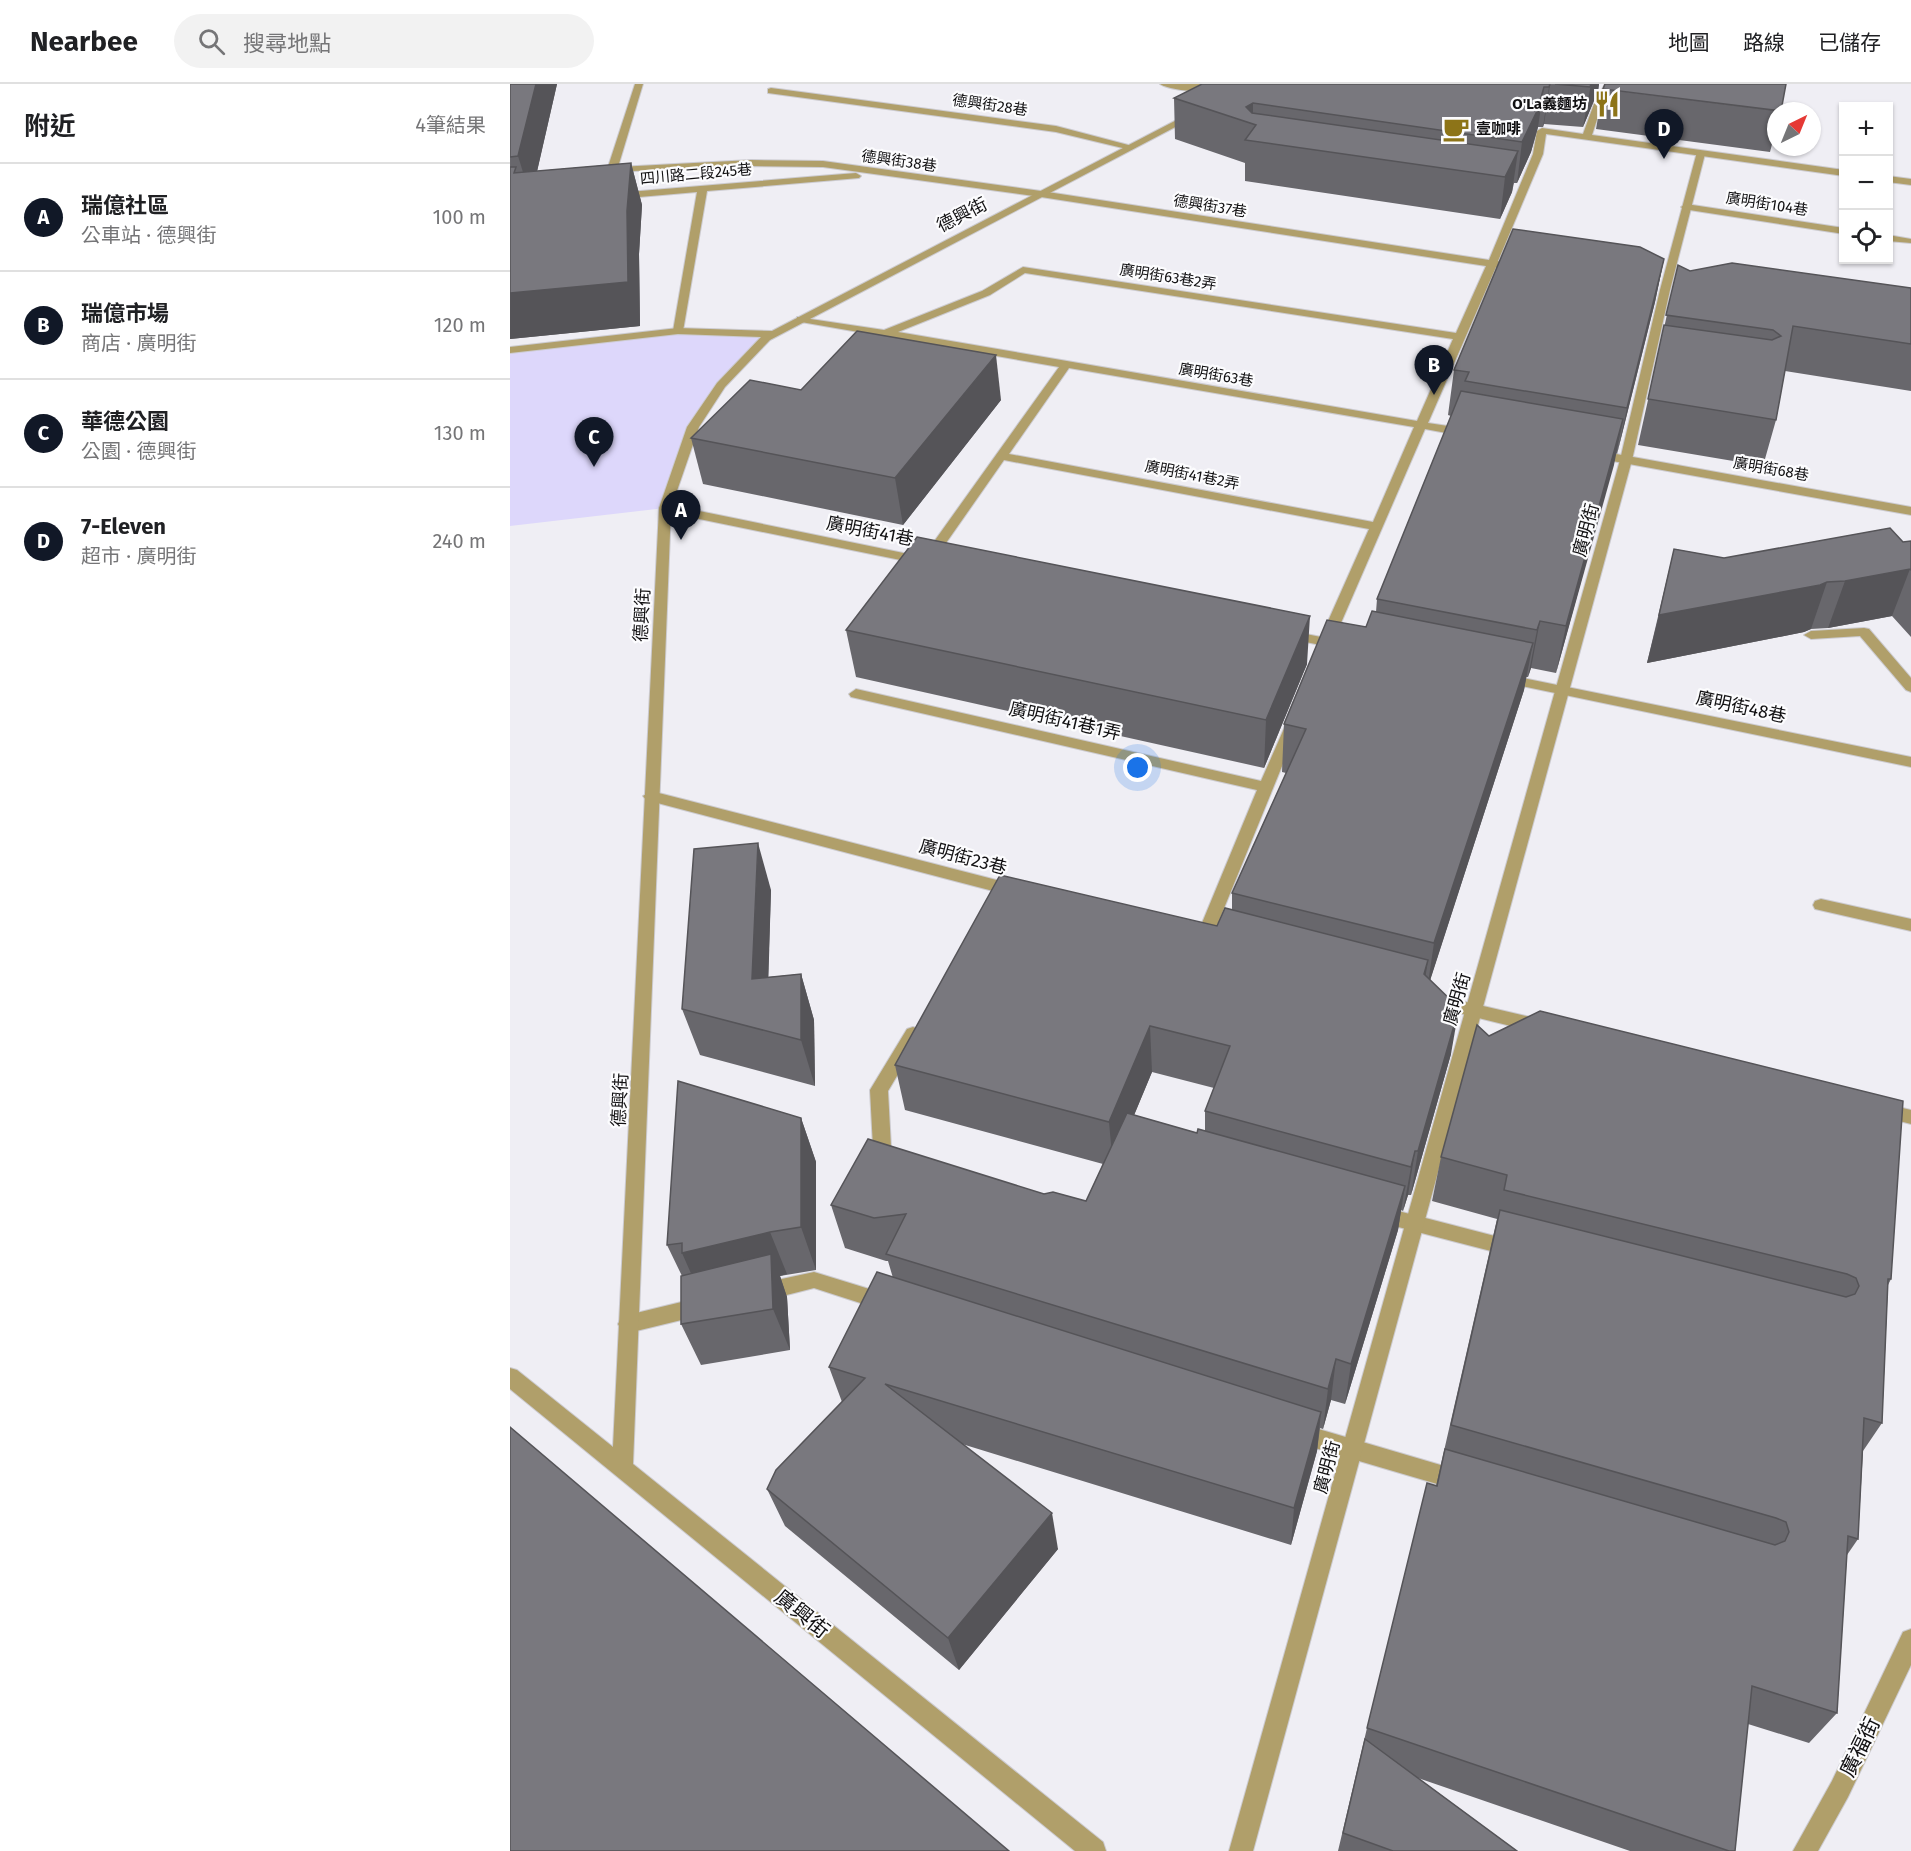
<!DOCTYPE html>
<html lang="zh-TW">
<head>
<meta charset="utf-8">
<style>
	:root { --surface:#fff; --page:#f2f2f2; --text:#202124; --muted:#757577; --line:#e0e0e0; --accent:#111827 }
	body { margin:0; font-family:"Fira Sans","Noto Sans TC",sans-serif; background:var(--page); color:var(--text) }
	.controls { position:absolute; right:18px; top:18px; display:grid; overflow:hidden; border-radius:0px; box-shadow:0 2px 4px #0004 }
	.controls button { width:54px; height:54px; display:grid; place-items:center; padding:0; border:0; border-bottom:2px solid var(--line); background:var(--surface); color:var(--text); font:30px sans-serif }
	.compass { position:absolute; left:1257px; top:18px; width:54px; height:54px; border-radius:50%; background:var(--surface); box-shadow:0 2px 4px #0004; rotate:43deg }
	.you { position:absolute; left:628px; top:684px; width:21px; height:21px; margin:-15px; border:4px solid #fff; border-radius:50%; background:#1a73e8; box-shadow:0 0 0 9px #1a73e833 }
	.badge { display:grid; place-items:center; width:39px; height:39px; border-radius:50%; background:var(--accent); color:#fff; font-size:20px; font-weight:700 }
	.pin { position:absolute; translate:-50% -50px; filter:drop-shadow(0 2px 3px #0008) }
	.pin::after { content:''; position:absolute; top:32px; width:21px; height:18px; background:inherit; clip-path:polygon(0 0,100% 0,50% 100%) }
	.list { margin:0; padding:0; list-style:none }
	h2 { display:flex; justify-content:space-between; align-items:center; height:78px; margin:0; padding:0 24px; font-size:26px }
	h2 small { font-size:20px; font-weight:400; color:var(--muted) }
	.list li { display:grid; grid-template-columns:39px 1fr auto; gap:18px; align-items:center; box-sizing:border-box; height:108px; padding:0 24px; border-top:2px solid var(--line) }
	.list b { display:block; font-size:22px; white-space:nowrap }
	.list p { margin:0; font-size:20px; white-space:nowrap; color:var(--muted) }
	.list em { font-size:20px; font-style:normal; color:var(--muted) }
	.icon { flex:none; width:33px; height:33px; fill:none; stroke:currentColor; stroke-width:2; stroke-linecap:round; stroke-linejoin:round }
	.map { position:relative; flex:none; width:1401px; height:1767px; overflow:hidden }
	header { display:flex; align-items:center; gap:36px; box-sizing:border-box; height:84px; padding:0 30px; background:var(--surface); border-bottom:2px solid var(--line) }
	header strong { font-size:28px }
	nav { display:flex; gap:33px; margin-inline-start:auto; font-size:21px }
	.search { width:420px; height:54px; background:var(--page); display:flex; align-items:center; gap:15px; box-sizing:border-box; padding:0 21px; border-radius:33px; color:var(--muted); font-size:22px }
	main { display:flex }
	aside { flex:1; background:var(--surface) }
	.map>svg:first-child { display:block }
	.green { fill:#ddd7fb }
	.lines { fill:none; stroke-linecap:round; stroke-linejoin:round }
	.service-casing { stroke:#cccbd0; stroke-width:2 }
	.minor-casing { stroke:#cccbd0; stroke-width:2 }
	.service { fill:#b09f6a; fill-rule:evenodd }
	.minor { fill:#b09f6a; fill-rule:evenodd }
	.wall { fill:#68676c; fill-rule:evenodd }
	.shaded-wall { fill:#555458 }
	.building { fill:#79787e; stroke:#555458; stroke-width:1.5 }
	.labels { text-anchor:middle; stroke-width:4.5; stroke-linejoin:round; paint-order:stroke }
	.far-poi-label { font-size:15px; font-weight:bold; fill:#121113; stroke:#fcfcfe; text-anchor:end }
	.far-street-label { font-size:15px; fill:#121113; stroke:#fcfcfe }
	.street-label { font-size:18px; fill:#121113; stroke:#fcfcfe }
	.near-street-label { font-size:21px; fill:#121113; stroke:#fcfcfe }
</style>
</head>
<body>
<header>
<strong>Nearbee</strong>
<div class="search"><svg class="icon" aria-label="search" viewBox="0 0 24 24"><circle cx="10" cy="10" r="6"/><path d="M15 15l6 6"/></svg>搜尋地點</div>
<nav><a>地圖</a><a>路線</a><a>已儲存</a></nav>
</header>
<main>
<aside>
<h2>附近<small>4筆結果</small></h2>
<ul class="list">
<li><span class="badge">A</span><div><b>瑞億社區</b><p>公車站 · 德興街</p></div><em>100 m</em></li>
<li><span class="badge">B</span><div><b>瑞億市場</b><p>商店 · 廣明街</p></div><em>120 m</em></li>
<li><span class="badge">C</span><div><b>華德公園</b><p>公園 · 德興街</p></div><em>130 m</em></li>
<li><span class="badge">D</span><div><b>7-Eleven</b><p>超市 · 廣明街</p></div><em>240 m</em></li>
</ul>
</aside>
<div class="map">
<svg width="1401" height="1767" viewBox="0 0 1401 1767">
	<rect width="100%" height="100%" fill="#efeef4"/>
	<!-- green -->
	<path class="green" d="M168,247l88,7 -73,89 -28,81 -155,18v-173z"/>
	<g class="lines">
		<!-- service casing -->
		<g class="service-casing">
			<g id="service">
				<path d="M125,0h8l-25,83 133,-7 72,1 218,30 448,69 44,-106 4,-23 5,-3 41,6 11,-30 11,-20h8l-11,20 -10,31 252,35v6l-298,-42 -3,20 -45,107 8,4 -5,3 -5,-1 -68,156 40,6 6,4 -6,4 -43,-8 -91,210 11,3 2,3 -7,4 -54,-11 -7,-4 7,-4 35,7 48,-108 -365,-69 -72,103 -7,2 -260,-53 -6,-4 6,-4 258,53 136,-190 -258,-45 -4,-1v-4l87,13 98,-39 41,-24 433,66 30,-67 -445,-69 -218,-30 -72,-1 -142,6 -2,-2zM515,189l428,66 -36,82 -519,-89 92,-37zM559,284l345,59 -41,95 -364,-68z"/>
				<path d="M650,0h56l4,3c-10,7 -50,4 -60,-3z"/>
				<path d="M261,4l285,38 80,21 -5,3 -75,-18 -288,-39v-4z"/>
				<path d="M346,89l5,3 -2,2 -152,13 -24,140 -5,3 -5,-3 24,-139 -81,7 -5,-3 5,-3z"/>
				<path d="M1378,92l23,3v6l-23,-3z"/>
				<path d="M1176,120l158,24v6l-161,-25 -2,-2z"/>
				<path d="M1378,151l23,4v4l-23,-2z"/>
				<path d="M1084,366l317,57v8l-321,-58 -2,-3z"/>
				<path d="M1354,544l5,1 42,49v14l-5,-2 -46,-54 -49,3 -7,-4 7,-4z"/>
				<path d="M993,590l408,83v10l-413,-86 -2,-3z"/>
				<path d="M346,605l405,92 25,-57 5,-2 7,5 -87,213 -2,4h-12l-2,-4 62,-150 -406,-93 -2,-3z"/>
				<path d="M141,707l365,94 6,2 2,4 -2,4 -6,2 -370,-97 -3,-4z"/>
				<path d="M1311,815l90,20v12l-96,-22 -2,-4 2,-4z"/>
				<path d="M926,911l103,24 6,2 3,5 -3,5 -6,2 -109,-27 -2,-5 2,-5z"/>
				<path d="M403,943l6,2 3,5 -34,57 4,75 -3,5 -6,3 -6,-3 -3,-5 -4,-76 37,-61z"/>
				<path d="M1372,1019l29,7v14l-35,-9 -3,-5 3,-5z"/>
				<path d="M869,1122l135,35 7,2 2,6 -2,6 -7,2 -135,-35 -7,-2 -2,-6 2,-6z"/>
				<path d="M304,1188l78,24 3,6 -3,6 -7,3 -71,-23 -51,13 -7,-3 -3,-6 3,-6 7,-3z"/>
				<path d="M192,1213l7,3 3,6 -3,6 -7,3 -74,18 -7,-3 -3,-6 3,-6 7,-3z"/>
				<path d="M788,1339l163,48 7,3 3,7 -3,7 -7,3 -163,-48 -7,-3 -3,-7 3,-7z"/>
			</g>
		</g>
		<!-- minor casing -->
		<g class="minor-casing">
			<g id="minor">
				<path d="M682,28l8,2 -430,226 -45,47 -26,40 -28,81 -38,956 470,378 3,9h-31l-565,-462v-21l7,2 96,77 46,-939 28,-81 30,-44 44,-46 -83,-3 -168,19v-6l168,-19 94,3z"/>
				<path d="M1187,68l8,2 -35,136 -38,170 -379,1391h-24l391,-1391 40,-170z"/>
				<path d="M1401,1545v36l-63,132 -30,54h-25l39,-70 71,-149z"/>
			</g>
		</g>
		<!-- service -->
		<use href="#service" class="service"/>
		<!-- minor -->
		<use href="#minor" class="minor"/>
	</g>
	<!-- wall -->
	<g class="wall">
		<path d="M0,0h47l-20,87 94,-8 11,42 -3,49 1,72 -130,13z"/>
		<path d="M692,0h397l-1,7 -15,36 -39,-3 -1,3h-5l-7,25 -14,31h-3l-2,9 -12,27 -255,-38v-18l-70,-24 -1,-41z"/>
		<path d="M1093,5l177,22h-4v18l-6,23 -174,-23z"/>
		<path d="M1154,175l-9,43 -38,152 -1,-1 -60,220 -25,-5 -3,9h-2l-2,13 -94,290 21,74 -40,141h-3l-5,16 -2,-1 -3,20 -53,174 -14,-4 -8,29 -3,-1 -3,23 -26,94 -329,-101 96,105 -99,121 -174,-144 -18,-37 75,-87 -13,-35 64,-89 -5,-17h-2l-41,-13 -14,-43 213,-11 42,7 17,-37 -198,-54 -10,-45 322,-139 15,-16v-17l54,-120 -4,-1 2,-48 82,-97 10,-15 1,-13 74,-183 -3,-1 6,-45zM642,988l62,16 -9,23v20l-8,2 -63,-18z"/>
		<path d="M1168,181l12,6 221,17v103l-126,-20 -9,49 -13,46 -125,-21z"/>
		<path d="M291,306l200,10 -98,125 -200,-41 -12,-46z"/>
		<path d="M1401,457v96l-19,-21 -64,12 -17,1 -7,3 -157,31 27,-114 50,9 179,-16z"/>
		<path d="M336,546l461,34 -43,104 -408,-91z"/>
		<path d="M261,806l-3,87 33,-3 13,46 1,66 -115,-31 -18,-46z"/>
		<path d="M979,952l402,243 -3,6 -6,138 -19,28 -5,88 -11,16 -10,158 -28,30 -61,-19 -13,127h-105l-212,-73 99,73h-179l29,-123 69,-242 61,-267 -65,-18 9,-44z"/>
		<path d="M291,1034l15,44v108l-36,6 7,21 3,53 -89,15 -20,-41 1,-48 -15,-31z"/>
	</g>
	<!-- shaded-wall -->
	<g class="shaded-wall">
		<path d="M26,0h21l-26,114 -13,-42z"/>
		<path d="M1040,0l-6,40 -1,3 6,-40z"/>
		<path d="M1081,0h8l-1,7 -15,36z"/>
		<path d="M1034,3l-6,40 -7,25 -14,31 5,-41z"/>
		<path d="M743,19v21l-7,-17z"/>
		<path d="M1008,67l-6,41 -12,27 5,-42z"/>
		<path d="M121,79l11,42 -3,49 1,72 -130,13v-46l117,-82z"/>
		<path d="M1154,175l-9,43 -38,152 10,-46z"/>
		<path d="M486,271l5,45 -98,125 -8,-47z"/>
		<path d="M1113,335l-9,46 -58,208 10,-47z"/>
		<path d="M1400,485l-18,47 -64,12 17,-47z"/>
		<path d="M1317,498l-16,47 -7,3 -157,31 12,-48z"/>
		<path d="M800,532l-3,48 -43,104 2,-48z"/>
		<path d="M1030,537l-9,47 -3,9 9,-47z"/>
		<path d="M1023,559l-9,47 -97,300 7,-47z"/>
		<path d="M248,759l13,47 -4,135 -15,-46z"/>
		<path d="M918,876l-7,46 3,-32z"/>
		<path d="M291,890l13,46 1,66 -14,-46z"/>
		<path d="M949,924l-8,46 -40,141 7,-44z"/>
		<path d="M640,942l2,46 -39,94 -4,-44z"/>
		<path d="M291,1034l15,44v108l-15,-43z"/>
		<path d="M905,1067l-7,44 -5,16 8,-44z"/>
		<path d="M895,1102l-7,44 -53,174 6,-40z"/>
		<path d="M260,1148l17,42 -7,2 7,21 3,53 -17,-41 -72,-13 -19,-43z"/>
		<path d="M826,1275l-5,41 -8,29 5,-40z"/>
		<path d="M811,1328l-4,39 -26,94 3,-37z"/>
		<path d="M542,1429l6,36 -99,121 -11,-32z"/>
	</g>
	<!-- building -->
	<g class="building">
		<path d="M0,0h26l-18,72 -8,1z"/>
		<path d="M692,0h348l-1,3h-5l-7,24 -15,31 -269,-39 -7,4 6,6 266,38 -13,26 -260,-37 11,-15 -82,-27z"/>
		<path d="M1045,0h36l-1,3z"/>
		<path d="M1095,0h181l-5,27 -178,-22z"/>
		<path d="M121,79l-4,48 1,71 -118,11v-126h6l-2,6z"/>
		<path d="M1003,145l127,18 24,12 -37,149 -162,-27 4,-9 -15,-2z"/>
		<path d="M1222,179l179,25v56l-118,-18 -17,94 -128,-21 16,-74 108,15 9,-4 -8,-6 -107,-15 12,-50 12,6z"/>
		<path d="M347,247l139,24 -101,123 -204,-40 59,-58 51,10z"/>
		<path d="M951,307l162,28 -57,207 -26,-5 -3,9 -160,-31z"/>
		<path d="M1380,444l13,14 8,-1v29l-1,-1 -65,12 -18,1 -7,3 -161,30 15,-66 50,9z"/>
		<path d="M407,453l393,79 -44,104 -420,-90z"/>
		<path d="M862,527l161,32 -99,300 -202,-50 74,-164 -22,-5 43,-104 39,7z"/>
		<path d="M248,759l-6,136 49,-5v66l-119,-31 12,-160z"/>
		<path d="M490,791l217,51 8,-18 203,52 -4,14 35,34 -41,143h-3l-4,16 -206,-56 25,-65 -80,-20 -41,96 -214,-57z"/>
		<path d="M1030,927l363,90 -12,178h-3l-6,144 -18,-5 -6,121 -10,-3 -11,177 -85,-27 -17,165h-6l-362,-123 60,-245 10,3 8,-37 330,96 10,-4 4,-9 -3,-10 -10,-4 -325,-93 49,-215 346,87 9,-3 4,-8 -3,-8 -9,-4 -343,-84 3,-15 -66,-18 36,-132 12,11z"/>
		<path d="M168,997l123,37v109l-31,5 -88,21v-10l-15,2z"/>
		<path d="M617,1029l70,20 1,-4 207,57 -54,178 -15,-5 -8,30 -442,-135 20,-40 -32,4 -43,-13 37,-66 176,55 9,-2 33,9z"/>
		<path d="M261,1170l2,55 -92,15v-48z"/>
		<path d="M367,1188l444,140 -27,96 -409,-124 167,129 -104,125 -181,-149 9,-19 89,-92 -36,-11z"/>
		<path d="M0,1343l499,424h-499z"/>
		<path d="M855,1655l152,112h-124l-50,-18z"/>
	</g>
	<!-- icons -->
	<defs>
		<g id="restaurant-bare" transform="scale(2.07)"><path d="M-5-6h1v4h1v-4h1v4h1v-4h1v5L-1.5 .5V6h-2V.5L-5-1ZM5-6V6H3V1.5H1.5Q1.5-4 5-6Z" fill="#8d7418" stroke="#fcfcfe" stroke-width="2.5" paint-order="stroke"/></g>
		<g id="cafe-bare" transform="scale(2.07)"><path d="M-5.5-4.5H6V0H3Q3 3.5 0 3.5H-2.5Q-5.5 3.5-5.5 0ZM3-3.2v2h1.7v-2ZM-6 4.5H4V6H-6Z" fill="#8d7418" stroke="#fcfcfe" stroke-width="2.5" paint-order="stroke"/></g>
	</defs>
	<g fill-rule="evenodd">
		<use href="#restaurant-bare" x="1097" y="20"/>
		<use href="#cafe-bare" x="946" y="45"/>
	</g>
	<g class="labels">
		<!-- far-poi labels -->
		<g class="far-poi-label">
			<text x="1077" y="25">O'La義麵坊</text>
			<text x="966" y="50" text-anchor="start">壹咖啡</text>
		</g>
		<!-- far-street labels -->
		<g class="far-street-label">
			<text transform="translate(480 21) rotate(8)" y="5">德興街28巷</text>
			<text transform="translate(389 77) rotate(8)" y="5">德興街38巷</text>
			<text transform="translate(186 90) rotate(-5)" y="5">四川路二段245巷</text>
			<text transform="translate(1257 120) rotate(9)" y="5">廣明街104巷</text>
			<text transform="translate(700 122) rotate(9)" y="5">德興街37巷</text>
			<text transform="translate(658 193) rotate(9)" y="5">廣明街63巷2弄</text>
			<text transform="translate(706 291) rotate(10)" y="5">廣明街63巷</text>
			<text transform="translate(1261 385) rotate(10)" y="5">廣明街68巷</text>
			<text transform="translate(682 391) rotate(11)" y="5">廣明街41巷2弄</text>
		</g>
		<!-- street labels -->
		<g class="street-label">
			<text transform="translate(452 131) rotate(-27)" y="6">德興街</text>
			<text transform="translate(1076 446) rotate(-75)" y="6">廣明街</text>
			<text transform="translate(360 447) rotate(11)" y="6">廣明街41巷</text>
			<text transform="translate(132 531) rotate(-87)" y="6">德興街</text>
			<text transform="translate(1231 623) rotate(12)" y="6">廣明街48巷</text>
			<text transform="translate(555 637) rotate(13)" y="6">廣明街41巷1弄</text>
			<text transform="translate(453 773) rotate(15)" y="6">廣明街23巷</text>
			<text transform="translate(947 915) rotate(-74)" y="6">廣明街</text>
			<text transform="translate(110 1016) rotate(-87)" y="6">德興街</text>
			<text transform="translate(817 1383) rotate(-75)" y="6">廣明街</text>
		</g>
		<!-- near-street labels -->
		<g class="near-street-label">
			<text transform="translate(292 1530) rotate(39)" y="7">廣興街</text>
			<text transform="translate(1350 1663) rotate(-64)" y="7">廣福街</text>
		</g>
	</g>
</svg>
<div class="controls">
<button>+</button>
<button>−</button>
<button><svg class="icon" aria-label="locate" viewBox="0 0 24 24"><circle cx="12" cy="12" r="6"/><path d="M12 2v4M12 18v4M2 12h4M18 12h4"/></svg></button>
</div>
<svg class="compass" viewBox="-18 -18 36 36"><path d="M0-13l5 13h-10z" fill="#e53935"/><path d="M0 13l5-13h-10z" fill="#757577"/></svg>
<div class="you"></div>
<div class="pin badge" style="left:171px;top:456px">A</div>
<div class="pin badge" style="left:924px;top:311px">B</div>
<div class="pin badge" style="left:84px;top:383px">C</div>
<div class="pin badge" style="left:1154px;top:75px">D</div>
</div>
</main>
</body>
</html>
